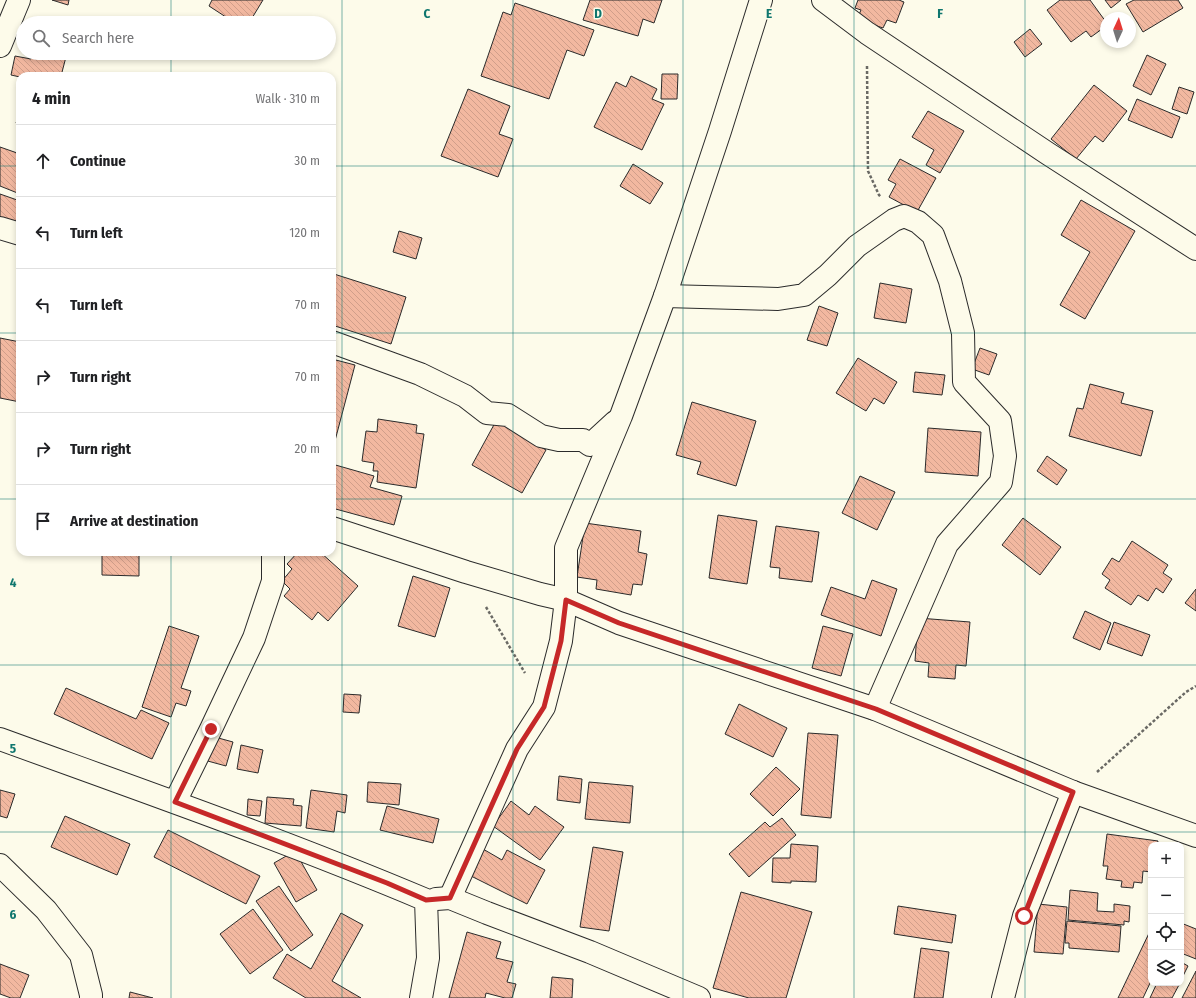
<!DOCTYPE html>
<html lang="en">
<head>
<meta charset="utf-8">
<style>
	:root { --surface:#fff; --page:#f6f6f6; --text:#202124; --muted:#757577; --line:#e0e0e0 }
	body { margin:0; font-family:"Fira Sans Condensed",sans-serif; background:var(--page); color:var(--text) }
	.controls { position:absolute; right:12px; bottom:12px; display:grid; overflow:hidden; border-radius:8px; box-shadow:0 2px 6px #0003 }
	.controls button { width:36px; height:36px; display:grid; place-items:center; padding:0; border:0; border-bottom:1px solid var(--line); background:var(--surface); color:var(--text); font:20px sans-serif }
	.compass { position:absolute; left:1100px; top:12px; width:36px; height:36px; border-radius:50%; background:var(--surface); box-shadow:0 2px 6px #0003; rotate:4deg }
	.stop { position:absolute; width:12px; height:12px; margin:-9px; border:3px solid #c62828; border-radius:50%; background:#fff }
	.stop.end { background:#c62828; border-color:#fff; box-shadow:0 1px 4px #0008 }
	.list { margin:0; padding:0; list-style:none }
	h2 { display:flex; justify-content:space-between; align-items:center; height:52px; margin:0; padding:0 16px; font-size:17px }
	h2 small { font-size:13px; font-weight:400; color:var(--muted) }
	.list li { display:grid; grid-template-columns:26px 1fr auto; gap:12px; align-items:center; box-sizing:border-box; height:72px; padding:0 16px; border-top:1px solid var(--line) }
	.list b { display:block; font-size:15px; white-space:nowrap }
	.list em { font-size:13px; font-style:normal; color:var(--muted) }
	.icon { flex:none; width:22px; height:22px; fill:none; stroke:currentColor; stroke-width:2; stroke-linecap:round; stroke-linejoin:round }
	.map { position:relative; flex:none; width:1196px; height:998px; overflow:hidden }
	.search { position:absolute; background:var(--surface); box-shadow:0 2px 6px #0003; left:16px; top:16px; width:320px; height:44px; display:flex; align-items:center; gap:10px; box-sizing:border-box; padding:0 14px; border-radius:22px; color:var(--muted); font-size:15px }
	.panel { position:absolute; background:var(--surface); box-shadow:0 2px 6px #0003; left:16px; top:72px; width:320px; height:484px; border-radius:12px }
	.map>svg:first-child { display:block }
	.building { fill:url(#building-back-hatch); stroke:#2b2b2b }
	.lines { fill:none; stroke-linecap:round; stroke-linejoin:round }
	.minor-casing { stroke:#2b2b2b; stroke-width:24 }
	.path { stroke:#6a6964; stroke-width:2.5; stroke-dasharray:3 2; stroke-linecap:butt }
	.minor { stroke:#fdfbea; stroke-width:22 }
	.route { stroke:#c62828; stroke-width:5 }
	.grid { fill:none; stroke:#0f766e; stroke-width:1; stroke-opacity:0.55 }
	.grid-label { font-size:13px; text-anchor:middle; font-weight:bold; fill:#0f766e; stroke:#fdfbea; stroke-width:3; stroke-linejoin:round; paint-order:stroke }
</style>
</head>
<body>
<div class="map">
<svg width="1196" height="998" viewBox="0 0 1196 998">
	<defs>
		<pattern id="building-back-hatch" width="6" height="6" patternUnits="userSpaceOnUse"><rect width="6" height="6" fill="#f2b8a0"/><path d="M-1 5l2 2M0 0l6 6M5-1l2 2" fill="none" stroke="#d09e8a"/></pattern>
	</defs>
	<rect width="100%" height="100%" fill="#fdfbea"/>
	<!-- building -->
	<g class="building">
		<path d="M52,0h17l-1,5z"/>
		<path d="M212,0h51l-14,23h-5l-9,-6 -3,4 -23,-15z"/>
		<path d="M590,0h72l-8,23 -11,-4 -5,17 -55,-16z"/>
		<path d="M858,0h41l5,2 -8,21 -9,-3 -4,8 -26,-9 4,-9 -6,-2z"/>
		<path d="M1060,0h30l16,22v4l-15,11 -5,-6 -15,11 -24,-32z"/>
		<path d="M1105,0h16l-10,8z"/>
		<path d="M1134,0h44l5,8 -40,24 -17,-28z"/>
		<path d="M515,3l79,27 -10,26 -17,-6 -18,49 -68,-23 22,-64 8,3z"/>
		<path d="M1030,29l12,15 -17,13 -11,-15z"/>
		<path d="M32,53h35l-6,23h-41v1l-9,-2 4,-19 16,3z"/>
		<path d="M1147,55l19,9 -15,31 -18,-9z"/>
		<path d="M662,74h16l-1,25h-16z"/>
		<path d="M631,76l26,13 -5,10 12,5 -22,46 -48,-23 22,-45 10,5z"/>
		<path d="M1094,85l33,26 -24,31 -8,-6 -19,23 -25,-20z"/>
		<path d="M1179,87l15,5 -7,22 -15,-5z"/>
		<path d="M468,89l42,17 -11,28 14,5 -15,38 -57,-21z"/>
		<path d="M1137,99l43,18 -8,21 -44,-18z"/>
		<path d="M928,111l36,20 -24,42 -14,-8 8,-15 -22,-13z"/>
		<path d="M20,112v12l-4,-1z"/>
		<path d="M0,147l20,7v40l-20,-8z"/>
		<path d="M900,159l36,19 -19,34 -28,-15 7,-13 -8,-4z"/>
		<path d="M633,164l30,19 -13,21 -30,-18z"/>
		<path d="M0,194l20,7v28l-20,-7z"/>
		<path d="M1081,200l54,31 -50,88 -25,-14 30,-53 -29,-17z"/>
		<path d="M399,231l23,7 -6,21 -23,-7z"/>
		<path d="M334,274l72,23 -15,47 -59,-19v-46z"/>
		<path d="M880,283l32,6 -6,34 -32,-5z"/>
		<path d="M819,306l19,7 -11,33 -20,-6z"/>
		<path d="M0,338l20,4v60l-20,-4z"/>
		<path d="M980,348l17,6 -8,21 -17,-6z"/>
		<path d="M858,358l39,24 -13,22 -10,-6 -8,13 -30,-18z"/>
		<path d="M332,359l23,6 -23,87z"/>
		<path d="M915,372l30,3 -3,20 -29,-3z"/>
		<path d="M1090,384l34,9 -3,10 32,8 -12,45 -72,-20 8,-28 6,1z"/>
		<path d="M692,402l64,19 -20,65 -39,-12 4,-12 -25,-7z"/>
		<path d="M378,419l39,6 -1,8 8,1 -8,54 -39,-6 1,-11h-5l1,-8 -12,-2 4,-30 11,1z"/>
		<path d="M496,421l50,29 -24,43 -50,-28z"/>
		<path d="M928,428l53,4 -3,44 -53,-4z"/>
		<path d="M1047,456l20,14 -10,15 -20,-14z"/>
		<path d="M332,464l42,12 -4,11 32,9 -8,29 -62,-17z"/>
		<path d="M860,476l35,16 -18,38 -35,-17z"/>
		<path d="M718,515l39,6 -10,63 -38,-6z"/>
		<path d="M1023,518l38,29 -21,28 -38,-30z"/>
		<path d="M585,523l56,8 -3,21 9,2 -5,31 -9,-1 -2,11 -35,-6 1,-9 -20,-3z"/>
		<path d="M776,526l43,6 -7,50 -33,-4 1,-10 -10,-1z"/>
		<path d="M1132,541l36,24 -5,8 9,6 -9,14 -7,-5 -8,13 -10,-6 -7,10 -26,-17 5,-8 -8,-6 10,-16 7,4z"/>
		<path d="M102,552h37v24l-37,-1z"/>
		<path d="M298,552h22l38,34 -30,35 -10,-9 -6,8 -28,-24 6,-7 -8,-8 10,-12 -5,-5z"/>
		<path d="M413,576l37,12 -15,49 -37,-11z"/>
		<path d="M872,580l25,9 -16,47 -60,-21 10,-28 34,12z"/>
		<path d="M1196,589v22l-11,-8z"/>
		<path d="M1085,611l26,12 -11,27 -27,-12z"/>
		<path d="M918,618l52,4 -4,44 -10,-1 -1,14 -27,-2 1,-14 -14,-2z"/>
		<path d="M1114,622l36,13 -8,21 -35,-13z"/>
		<path d="M169,626l30,10 -18,52 10,3 -5,15 -10,-3 -5,14 -29,-10z"/>
		<path d="M823,626l30,8 -12,42 -29,-8z"/>
		<path d="M66,688l70,31 5,-9 28,13 -17,36 -98,-45z"/>
		<path d="M344,694l17,1 -2,18 -16,-1z"/>
		<path d="M739,704l48,24 -14,29 -48,-23z"/>
		<path d="M808,733l30,2 -7,83 -30,-3z"/>
		<path d="M211,736l22,6 -7,24 -22,-6z"/>
		<path d="M241,745l22,5 -5,23 -21,-4z"/>
		<path d="M776,767l24,22 -27,27 -23,-22z"/>
		<path d="M559,776l23,3 -2,24 -23,-3z"/>
		<path d="M368,782l33,2 -2,21 -32,-3z"/>
		<path d="M589,782l44,4 -3,37 -45,-4z"/>
		<path d="M0,790l15,4 -8,24 -7,-2z"/>
		<path d="M311,790l36,5 -2,18 -8,-2 -3,21 -28,-4z"/>
		<path d="M267,797l27,2 -1,6 9,1 -1,20 -36,-3z"/>
		<path d="M248,799l14,2 -2,15 -13,-1z"/>
		<path d="M511,801l18,14 6,-9 29,21 -24,33 -47,-34z"/>
		<path d="M387,806l52,13 -6,24 -53,-13z"/>
		<path d="M65,816l65,28 -13,31 -66,-28z"/>
		<path d="M782,818l14,17 -47,42 -20,-23 36,-32 5,5z"/>
		<path d="M168,830l92,46 -14,28 -92,-47z"/>
		<path d="M1107,834l51,7 -1,4h-6v27l-8,-1 -1,12 -8,-1 -1,6 -12,-1 1,-6 -16,-2 2,-13h-5z"/>
		<path d="M791,844l27,2 -2,36 -25,-1v2l-19,-1 1,-24h17z"/>
		<path d="M593,847l30,5 -14,79 -29,-4z"/>
		<path d="M483,849l19,11 5,-10 38,20 -18,34 -58,-29z"/>
		<path d="M295,851l22,39 -21,12 -22,-39z"/>
		<path d="M279,886l34,49 -22,16 -35,-50z"/>
		<path d="M1070,890l28,3 -1,18 17,1v-8l16,2 -1,16 -5,-1v4l-56,-5z"/>
		<path d="M741,892l71,20 -26,86h-37l-36,-10z"/>
		<path d="M1038,904l29,3 -4,47 -29,-2z"/>
		<path d="M898,906l58,9 -4,28 -58,-9z"/>
		<path d="M253,909l30,41 -33,24 -30,-40z"/>
		<path d="M341,913l22,12 -31,56 29,17h-55l-33,-20 14,-24 24,15z"/>
		<path d="M1067,921l54,5 -2,26 -50,-4v-5h-4z"/>
		<path d="M1181,923l15,6v30l-15,-6z"/>
		<path d="M1151,929v52l-8,17h-25z"/>
		<path d="M467,932l34,10 -5,16 17,4 -6,20 9,2 -4,14h-7l-19,-5 -1,5h-36z"/>
		<path d="M921,948l28,4 -6,46h-29z"/>
		<path d="M1181,962l7,4 -7,14z"/>
		<path d="M0,964l29,11 -9,23h-9l-11,-4z"/>
		<path d="M1196,971v27h-14z"/>
		<path d="M552,977l21,2 -1,19h-22z"/>
		<path d="M1157,983h23l-8,15h-22z"/>
		<path d="M130,992l23,6h-24z"/>
	</g>
	<g class="lines">
		<!-- minor casing -->
		<g class="minor-casing">
			<g id="minor">
				<path d="M823,0l44,33 180,120 149,96"/>
				<path d="M0,46l19,-46"/>
				<path d="M0,228l20,6"/>
				<path d="M665,296l113,3 26,-4 24,-20 29,-29 37,-26 10,-4 14,6 15,13 17,46 13,52 1,49 36,39 5,35 -4,26 -54,62 -72,165"/>
				<path d="M332,342l88,32 45,22 22,17 21,2 33,21 18,4h24l7,5 25,-23"/>
				<path d="M332,528l134,44 74,22 26,6 53,23 256,86 198,83 123,44"/>
				<path d="M0,739c143,52 286,102 426,161l2,58 -7,40"/>
				<path d="M175,802l36,-73 43,-91 19,-57v-29"/>
				<path d="M0,865l46,45 35,45 10,40v3"/>
				<path d="M450,898l67,-149 27,-42 17,-66 5,-41v-52l55,-132 44,-120 55,-165 41,-131"/>
				<path d="M436,899l14,-1 37,15 103,39 109,46"/>
				<path d="M1003,998l21,-82 49,-124"/>
			</g>
		</g>
		<!-- path -->
		<g class="path">
			<path d="M867,66l1,105 11,24 2,2"/>
			<path d="M486,607l39,66"/>
			<path d="M1097,772l89,-80 10,-6"/>
		</g>
		<!-- minor -->
		<use href="#minor" class="minor"/>
	</g>
	<g class="lines">
		<!-- route -->
		<path class="route" d="M211,729l-36,73 212,81 39,17 24,-2 67,-149 27,-42 17,-66 5,-41 53,23 257,86 197,83 -49,124"/>
	</g>
	<!-- grid -->
	<path class="grid" d="M171,0v23M342,0v998M513,0v998M683,0v998M854,0v998M1025,0v998M171,53v23M0,166h20M332,166h864M0,333h20M332,333h864M0,499h20M332,499h864M171,552v446M0,665h1196M0,832h1196"/>
	<g class="grid-label">
		<text x="427" y="18">C</text>
		<text x="598" y="18">D</text>
		<text x="769" y="18">E</text>
		<text x="940" y="18">F</text>
		<text x="13" y="587">4</text>
		<text x="13" y="753">5</text>
		<text x="13" y="919">6</text>
	</g>
</svg>
<div class="controls">
<button>+</button>
<button>−</button>
<button><svg class="icon" aria-label="locate" viewBox="0 0 24 24"><circle cx="12" cy="12" r="6"/><path d="M12 2v4M12 18v4M2 12h4M18 12h4"/></svg></button>
<button><svg class="icon" aria-label="layers" viewBox="0 0 24 24"><path d="M12 4l9 5-9 5-9-5zM3 14l9 5 9-5"/></svg></button>
</div>
<svg class="compass" viewBox="-18 -18 36 36"><path d="M0-13l5 13h-10z" fill="#e53935"/><path d="M0 13l5-13h-10z" fill="#757577"/></svg>
<div class="stop" style="left:1024px;top:916px"></div>
<div class="stop end" style="left:211px;top:729px"></div>
<div class="search"><svg class="icon" aria-label="search" viewBox="0 0 24 24"><circle cx="10" cy="10" r="6"/><path d="M15 15l6 6"/></svg>Search here</div>
<section class="panel">
<h2>4 min<small>Walk · 310 m</small></h2>
<ul class="list">
<li><svg class="icon" aria-label="ahead" viewBox="0 0 24 24"><path d="M12 20V5M6 11l6-6 6 6"/></svg><div><b>Continue</b></div><em>30 m</em></li>
<li><svg class="icon" aria-label="left" viewBox="0 0 24 24"><path d="M17 20v-9H6M10 6l-5 5 5 5"/></svg><div><b>Turn left</b></div><em>120 m</em></li>
<li><svg class="icon" aria-label="left" viewBox="0 0 24 24"><path d="M17 20v-9H6M10 6l-5 5 5 5"/></svg><div><b>Turn left</b></div><em>70 m</em></li>
<li><svg class="icon" aria-label="right" viewBox="0 0 24 24"><path d="M7 20v-9h11M14 6l5 5-5 5"/></svg><div><b>Turn right</b></div><em>70 m</em></li>
<li><svg class="icon" aria-label="right" viewBox="0 0 24 24"><path d="M7 20v-9h11M14 6l5 5-5 5"/></svg><div><b>Turn right</b></div><em>20 m</em></li>
<li><svg class="icon" aria-label="arrive" viewBox="0 0 24 24"><path d="M6 21V4h12l-3 4 3 4H6"/></svg><div><b>Arrive at destination</b></div></li>
</ul>
</section>
</div>
</body>
</html>
